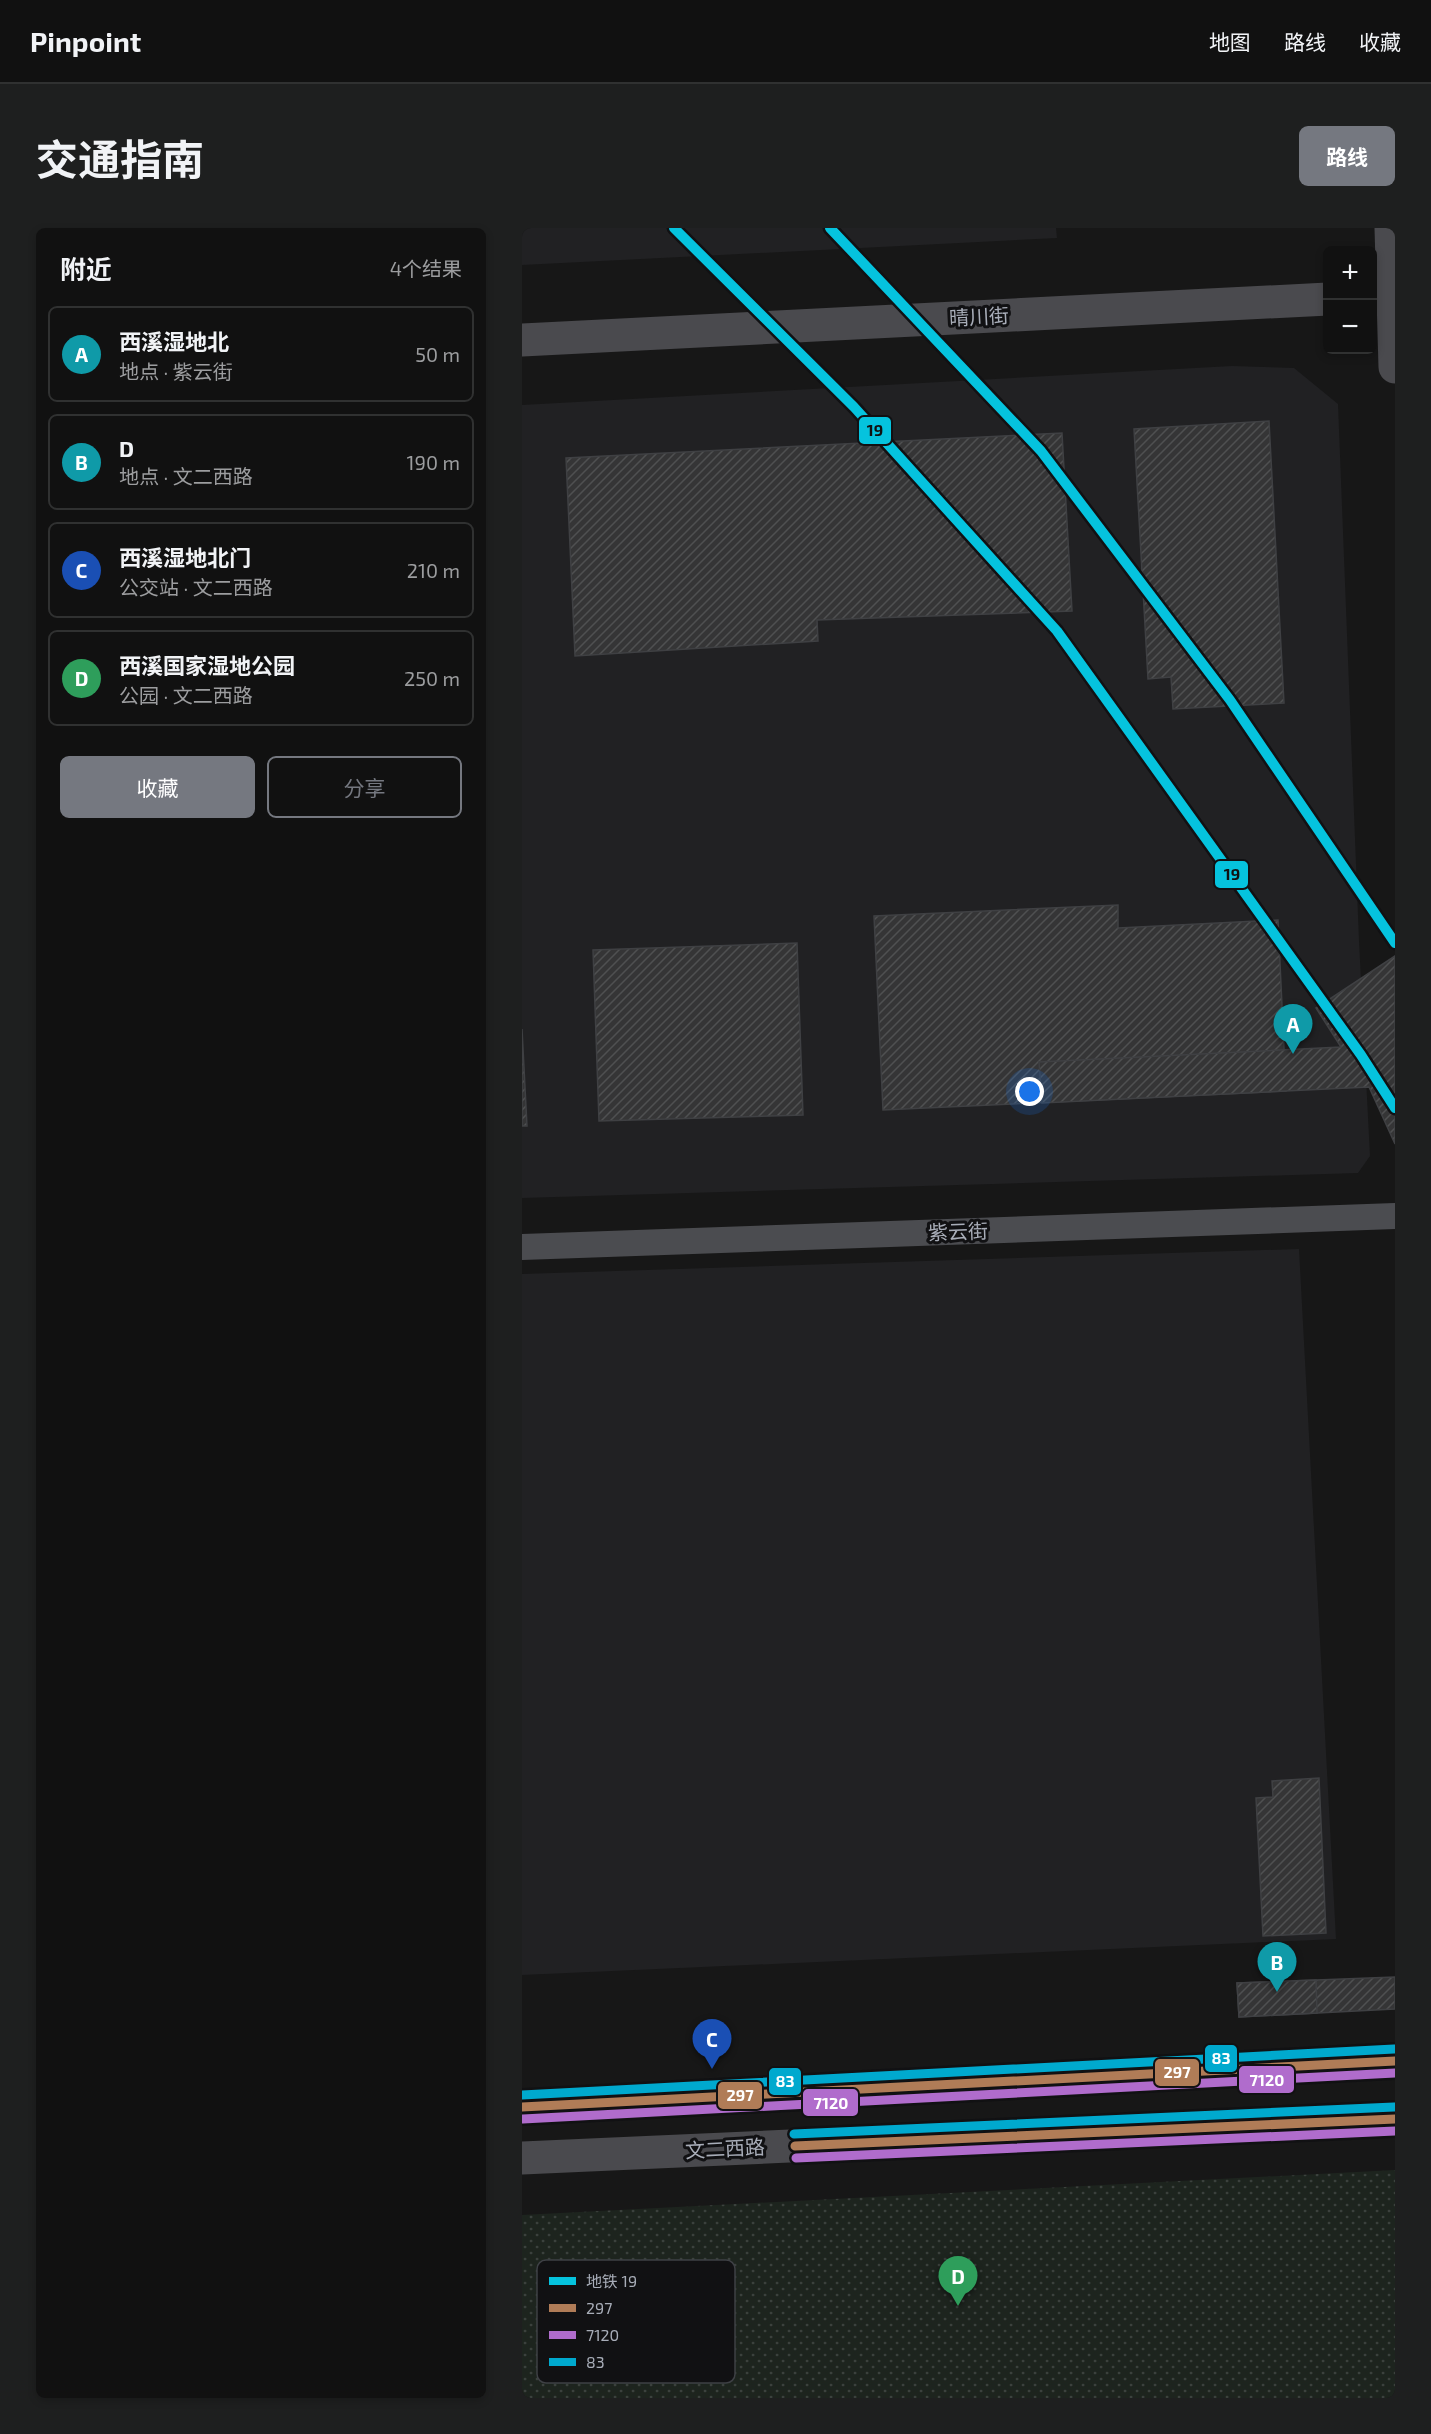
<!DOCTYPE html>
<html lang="zh">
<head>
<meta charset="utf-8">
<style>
	:root { --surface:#111; --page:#1e1f1f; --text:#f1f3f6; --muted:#9c9d9f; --line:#303131; --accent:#757880 }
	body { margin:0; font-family:"Exo 2","Noto Sans SC",sans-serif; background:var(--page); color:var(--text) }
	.controls { position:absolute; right:18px; top:18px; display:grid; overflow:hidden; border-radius:9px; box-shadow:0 3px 9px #0003 }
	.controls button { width:54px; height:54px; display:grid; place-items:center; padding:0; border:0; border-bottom:2px solid var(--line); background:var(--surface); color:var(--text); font:30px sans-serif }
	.you { position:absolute; left:508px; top:864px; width:21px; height:21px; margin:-15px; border:4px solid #fff; border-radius:50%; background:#1a73e8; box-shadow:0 0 0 9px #1a73e833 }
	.badge { display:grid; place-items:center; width:39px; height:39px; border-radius:50%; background:var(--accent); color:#fff; font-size:20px; font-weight:700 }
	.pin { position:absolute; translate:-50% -50px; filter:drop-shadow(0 2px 3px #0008) }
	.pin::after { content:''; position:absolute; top:32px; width:21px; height:18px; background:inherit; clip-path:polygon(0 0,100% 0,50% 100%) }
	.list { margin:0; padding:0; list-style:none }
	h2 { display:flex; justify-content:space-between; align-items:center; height:78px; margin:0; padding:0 24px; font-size:26px }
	h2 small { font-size:20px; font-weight:400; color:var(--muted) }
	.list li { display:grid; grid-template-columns:39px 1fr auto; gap:18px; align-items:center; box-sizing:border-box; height:96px; margin:0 12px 12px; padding:0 12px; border:2px solid var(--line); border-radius:9px }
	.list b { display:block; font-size:22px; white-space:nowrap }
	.list p { margin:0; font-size:20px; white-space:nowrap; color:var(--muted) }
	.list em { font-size:20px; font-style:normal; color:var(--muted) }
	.actions { display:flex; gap:12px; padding:18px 24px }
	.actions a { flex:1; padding:14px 0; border:2px solid var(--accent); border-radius:9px; text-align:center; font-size:21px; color:var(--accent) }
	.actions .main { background:var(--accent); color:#fff }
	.map { position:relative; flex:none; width:873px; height:2170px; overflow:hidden; border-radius:9px }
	header { display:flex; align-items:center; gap:36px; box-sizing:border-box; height:84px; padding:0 30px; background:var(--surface); border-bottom:2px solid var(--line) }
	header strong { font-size:28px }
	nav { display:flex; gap:33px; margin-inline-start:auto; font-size:21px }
	.intro { display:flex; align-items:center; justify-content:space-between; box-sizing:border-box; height:144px; padding:0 36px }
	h1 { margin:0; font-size:42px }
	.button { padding:15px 27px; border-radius:9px; background:var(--accent); color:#fff; font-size:21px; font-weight:700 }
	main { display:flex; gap:36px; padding:0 36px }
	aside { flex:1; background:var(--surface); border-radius:9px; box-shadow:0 3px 9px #0003 }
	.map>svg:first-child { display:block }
	.built { fill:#212123 }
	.park { fill:url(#park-dots) }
	.building { fill:url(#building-hatch); stroke:#3f4043; stroke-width:1.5 }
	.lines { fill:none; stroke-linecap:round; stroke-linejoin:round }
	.street { stroke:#4b4c50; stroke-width:26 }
	.secondary { stroke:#4a4a4e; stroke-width:33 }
	.bus-1-casing { stroke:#111113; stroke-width:14 }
	.bus-2-casing { stroke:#111113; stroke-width:14 }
	.bus-3-casing { stroke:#111113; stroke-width:14 }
	.bus-1 { stroke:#b07c57; stroke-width:9 }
	.bus-2 { stroke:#b06ccc; stroke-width:9 }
	.bus-3 { stroke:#00a9ce; stroke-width:9 }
	.metro-1-casing { stroke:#111113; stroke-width:15 }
	.metro-1 { stroke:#05c3de; stroke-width:10 }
	.labels { text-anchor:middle; stroke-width:6; stroke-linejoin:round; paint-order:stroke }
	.street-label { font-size:20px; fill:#a8adb8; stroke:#111113 }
	.key { fill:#111113; stroke:#3e4045; stroke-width:1.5 }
	.key-label { font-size:16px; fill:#a8adb8 }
	.line-badge { stroke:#111113; stroke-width:2 }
	.badge-label { font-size:16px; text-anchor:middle; font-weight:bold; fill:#fff }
	.pale-badge-label { font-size:16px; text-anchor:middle; font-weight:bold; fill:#111 }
</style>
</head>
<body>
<header>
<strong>Pinpoint</strong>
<nav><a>地图</a><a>路线</a><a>收藏</a></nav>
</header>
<div class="intro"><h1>交通指南</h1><a class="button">路线</a></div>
<main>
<aside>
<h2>附近<small>4个结果</small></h2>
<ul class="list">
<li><span class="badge" style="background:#0f9aa8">A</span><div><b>西溪湿地北</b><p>地点 · 紫云街</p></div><em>50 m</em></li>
<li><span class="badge" style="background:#0f9aa8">B</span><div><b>D</b><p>地点 · 文二西路</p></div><em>190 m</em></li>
<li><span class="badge" style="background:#1a4fb4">C</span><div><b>西溪湿地北门</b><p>公交站 · 文二西路</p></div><em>210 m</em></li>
<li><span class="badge" style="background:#2e9e5b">D</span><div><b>西溪国家湿地公园</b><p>公园 · 文二西路</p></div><em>250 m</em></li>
</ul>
<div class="actions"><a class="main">收藏</a><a>分享</a></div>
</aside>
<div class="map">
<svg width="873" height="2170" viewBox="0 0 873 2170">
	<defs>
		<pattern id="park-dots" width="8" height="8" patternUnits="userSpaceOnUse" patternTransform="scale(1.5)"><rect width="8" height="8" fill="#1d241e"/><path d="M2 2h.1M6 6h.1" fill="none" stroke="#3b413d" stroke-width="1.8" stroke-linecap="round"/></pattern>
		<pattern id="building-hatch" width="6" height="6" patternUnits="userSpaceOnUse" patternTransform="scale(1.5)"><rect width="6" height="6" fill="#353536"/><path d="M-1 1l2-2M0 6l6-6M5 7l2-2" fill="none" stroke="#4f5051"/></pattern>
	</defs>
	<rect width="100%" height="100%" fill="#171717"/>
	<!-- built -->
	<g class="built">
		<path d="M0,0h534l1,10 -535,27z"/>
		<path d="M710,138l62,2 44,36 21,537 11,215 -12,17 -836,25v-793z"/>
		<path d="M777,1021l37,690 -814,36v-701z"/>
	</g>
	<!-- park -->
	<path class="park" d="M873,1942v228h-873v-183z"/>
	<!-- building -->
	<g class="building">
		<path d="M747,193l15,282 -111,6 -2,-32 -23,2 -14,-250z"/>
		<path d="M540,205l10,178 -255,9 1,21 -243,15 -9,-198z"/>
		<path d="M596,677v23l160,-8 8,171 -403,19 -9,-194z"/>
		<path d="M275,715l6,172 -204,6 -6,-171z"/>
		<path d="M873,728v188l-26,-57 -327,16 -3,-41 302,-15 -25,-39z"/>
		<path d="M0,801l5,97h-5z"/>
		<path d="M797,1550l7,155 -63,3 -7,-138 17,-1 -1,-16z"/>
		<path d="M873,1749v32l-156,8 -2,-34z"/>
		<path d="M794,1752l1,33 -78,4 -2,-34z"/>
	</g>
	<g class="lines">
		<!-- street -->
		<path class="street" d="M0,1019l873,-31"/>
		<!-- secondary -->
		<g class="secondary">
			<path d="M869,0l4,139"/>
			<path d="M0,112l806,-41"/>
			<path d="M0,1879l873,-46"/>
			<path d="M0,1930l873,-39"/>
		</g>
		<!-- bus-1 casing -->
		<g class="bus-1-casing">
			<g id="bus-1">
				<path d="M0,1879l873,-46"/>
				<path d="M273,1918l600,-27"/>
			</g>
		</g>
		<!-- bus-2 casing -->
		<g class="bus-2-casing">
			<g id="bus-2">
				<path d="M1,1891l872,-46"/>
				<path d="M274,1930l599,-27"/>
			</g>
		</g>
		<!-- bus-3 casing -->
		<g class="bus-3-casing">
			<g id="bus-3">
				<path d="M0,1867l872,-46"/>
				<path d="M272,1906l600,-27"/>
			</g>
		</g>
		<!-- bus-1 -->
		<use href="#bus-1" class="bus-1"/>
		<!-- bus-2 -->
		<use href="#bus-2" class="bus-2"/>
		<!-- bus-3 -->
		<use href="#bus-3" class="bus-3"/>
		<!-- metro-1 casing -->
		<g class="metro-1-casing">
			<g id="metro-1">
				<path d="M152,0l180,179 203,224 304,424 34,53"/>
				<path d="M308,0l211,223 189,249 165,243"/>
			</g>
		</g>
		<!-- metro-1 -->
		<use href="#metro-1" class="metro-1"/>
	</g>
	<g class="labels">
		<!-- street labels -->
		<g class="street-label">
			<text transform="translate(457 89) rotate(-3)" y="7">晴川街</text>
			<text transform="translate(436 1004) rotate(-2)" y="7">紫云街</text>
			<text transform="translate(203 1921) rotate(-3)" y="7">文二西路</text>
		</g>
	</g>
	<!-- legend -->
	<rect x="15" y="2032" width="198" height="123" rx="9" class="key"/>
	<rect x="27" y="2049" width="27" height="8" fill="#05c3de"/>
	<rect x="27" y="2076" width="27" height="8" fill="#b07c57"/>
	<rect x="27" y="2103" width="27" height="8" fill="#b06ccc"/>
	<rect x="27" y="2130" width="27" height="8" fill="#00a9ce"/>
	<g class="key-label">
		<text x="64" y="2059">地铁 19</text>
		<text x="64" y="2086">297</text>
		<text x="64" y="2113">7120</text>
		<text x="64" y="2140">83</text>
	</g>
	<g class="line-badge">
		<rect x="336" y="188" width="34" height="29" rx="6" fill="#05c3de"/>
		<rect x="692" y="632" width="35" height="29" rx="6" fill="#05c3de"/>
		<rect x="682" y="1816" width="34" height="29" rx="6" fill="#00a9ce"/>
		<rect x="632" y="1830" width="46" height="29" rx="6" fill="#b07c57"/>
		<rect x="716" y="1837" width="57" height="29" rx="6" fill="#b06ccc"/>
		<rect x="246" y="1839" width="34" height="29" rx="6" fill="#00a9ce"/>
		<rect x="195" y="1853" width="46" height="29" rx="6" fill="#b07c57"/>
		<rect x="280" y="1860" width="57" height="29" rx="6" fill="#b06ccc"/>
	</g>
	<g class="badge-label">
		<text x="699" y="1836">83</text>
		<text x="655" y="1850">297</text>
		<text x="745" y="1858">7120</text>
		<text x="263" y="1859">83</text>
		<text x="218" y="1873">297</text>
		<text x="309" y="1881">7120</text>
	</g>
	<g class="pale-badge-label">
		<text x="353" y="208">19</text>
		<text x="710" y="652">19</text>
	</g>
</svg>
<div class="controls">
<button>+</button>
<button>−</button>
</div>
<div class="you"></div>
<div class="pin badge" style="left:771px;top:826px;background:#0f9aa8">A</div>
<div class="pin badge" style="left:755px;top:1764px;background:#0f9aa8">B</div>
<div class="pin badge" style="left:190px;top:1841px;background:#1a4fb4">C</div>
<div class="pin badge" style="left:436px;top:2078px;background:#2e9e5b">D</div>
</div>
</main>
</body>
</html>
